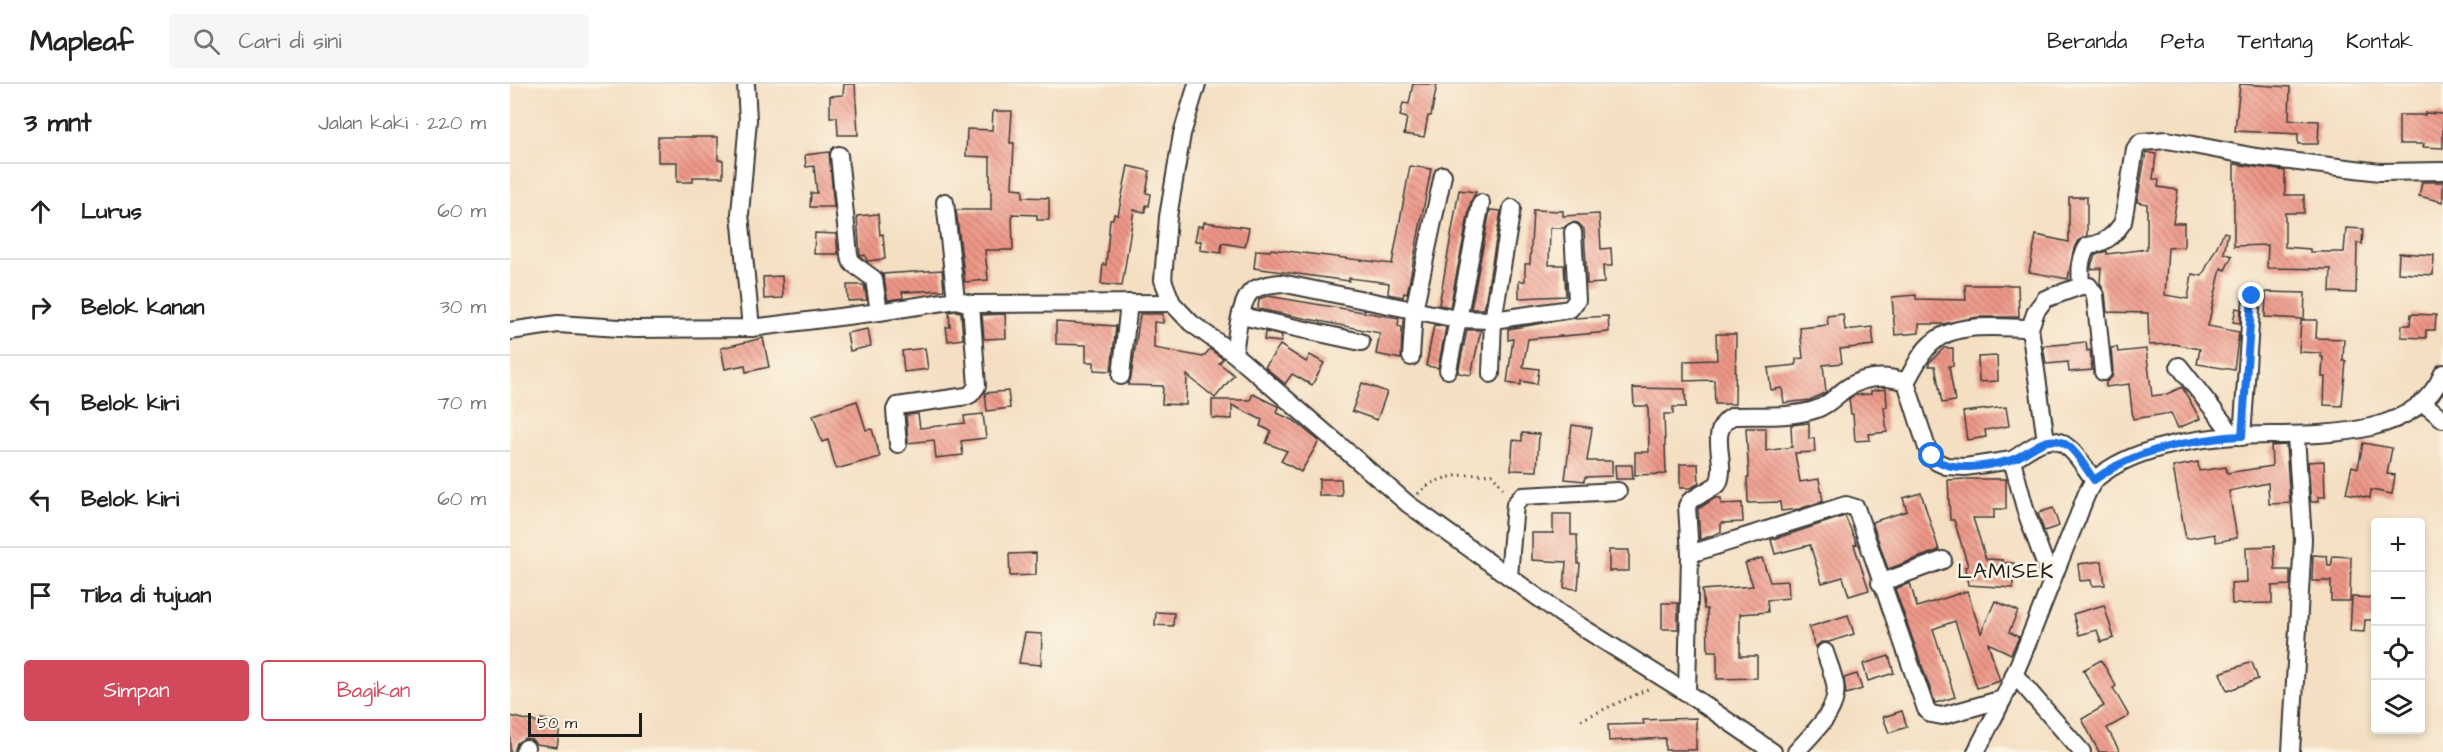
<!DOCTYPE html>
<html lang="id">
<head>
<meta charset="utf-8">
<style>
	:root { --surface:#fff; --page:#f6f6f6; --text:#222; --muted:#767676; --line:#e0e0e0; --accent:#d1495b }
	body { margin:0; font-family:"Architects Daughter",sans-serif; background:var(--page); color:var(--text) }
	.controls { position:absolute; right:18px; bottom:18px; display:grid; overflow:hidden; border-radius:6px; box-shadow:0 3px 9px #0003 }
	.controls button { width:54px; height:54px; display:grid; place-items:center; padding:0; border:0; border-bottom:2px solid var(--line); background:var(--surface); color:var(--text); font:30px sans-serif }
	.scale { position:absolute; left:18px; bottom:15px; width:114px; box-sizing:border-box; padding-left:6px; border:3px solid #1c1c1c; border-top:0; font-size:16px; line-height:21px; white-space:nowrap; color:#1c1c1c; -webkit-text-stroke:4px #fcf5e5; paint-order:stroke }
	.stop { position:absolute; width:18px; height:18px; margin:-14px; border:4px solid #1a73e8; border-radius:50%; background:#fff }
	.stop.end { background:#1a73e8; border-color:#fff; box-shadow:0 2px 6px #0008 }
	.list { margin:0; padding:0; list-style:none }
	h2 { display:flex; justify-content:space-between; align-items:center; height:78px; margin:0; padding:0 24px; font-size:26px }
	h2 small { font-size:20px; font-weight:400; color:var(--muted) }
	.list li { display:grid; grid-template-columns:39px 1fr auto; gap:18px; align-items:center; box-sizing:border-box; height:96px; padding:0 24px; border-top:2px solid var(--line) }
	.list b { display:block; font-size:22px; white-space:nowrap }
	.list em { font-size:20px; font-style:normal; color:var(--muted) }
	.actions { display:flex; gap:12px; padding:18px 24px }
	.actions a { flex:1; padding:14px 0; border:2px solid var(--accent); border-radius:6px; text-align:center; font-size:21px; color:var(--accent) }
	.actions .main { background:var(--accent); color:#fff }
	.icon { flex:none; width:33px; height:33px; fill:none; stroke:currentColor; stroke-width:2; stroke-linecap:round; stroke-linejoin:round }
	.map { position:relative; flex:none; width:1933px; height:668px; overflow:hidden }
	header { display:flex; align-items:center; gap:36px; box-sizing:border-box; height:84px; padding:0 30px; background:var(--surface); border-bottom:2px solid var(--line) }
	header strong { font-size:28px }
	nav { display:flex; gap:33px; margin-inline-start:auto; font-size:21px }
	.search { width:420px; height:54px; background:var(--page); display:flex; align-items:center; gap:15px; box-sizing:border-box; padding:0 21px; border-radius:6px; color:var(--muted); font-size:22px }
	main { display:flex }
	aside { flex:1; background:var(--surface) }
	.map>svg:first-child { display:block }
	.building { fill:url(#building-back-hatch) }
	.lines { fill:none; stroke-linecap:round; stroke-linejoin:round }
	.minor-casing { stroke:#3c3935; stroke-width:20 }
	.path { stroke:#3c3935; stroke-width:3; stroke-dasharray:1.5 4.5; stroke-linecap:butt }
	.minor { stroke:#fff; stroke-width:16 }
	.route { stroke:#1a73e8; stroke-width:8 }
	.labels { text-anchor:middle; stroke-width:5; stroke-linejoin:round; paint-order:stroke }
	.quarter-label { font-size:21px; letter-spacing:1.5px; fill:#1c1c1c; stroke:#fcf5e5 }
</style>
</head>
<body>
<header>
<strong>Mapleaf</strong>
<div class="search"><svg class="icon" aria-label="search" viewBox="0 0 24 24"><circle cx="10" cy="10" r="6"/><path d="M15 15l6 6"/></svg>Cari di sini</div>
<nav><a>Beranda</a><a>Peta</a><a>Tentang</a><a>Kontak</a></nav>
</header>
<main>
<aside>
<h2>3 mnt<small>Jalan kaki · 220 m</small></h2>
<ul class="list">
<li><svg class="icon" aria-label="ahead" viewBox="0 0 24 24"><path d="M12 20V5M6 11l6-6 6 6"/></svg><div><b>Lurus</b></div><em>60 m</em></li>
<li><svg class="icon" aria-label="right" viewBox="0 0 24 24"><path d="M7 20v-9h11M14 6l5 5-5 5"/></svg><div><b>Belok kanan</b></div><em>30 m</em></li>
<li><svg class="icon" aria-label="left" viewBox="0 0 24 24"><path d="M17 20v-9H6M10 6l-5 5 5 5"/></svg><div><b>Belok kiri</b></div><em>70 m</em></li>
<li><svg class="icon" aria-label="left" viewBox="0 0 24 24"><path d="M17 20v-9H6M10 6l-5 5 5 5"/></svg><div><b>Belok kiri</b></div><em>60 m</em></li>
<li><svg class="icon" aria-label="arrive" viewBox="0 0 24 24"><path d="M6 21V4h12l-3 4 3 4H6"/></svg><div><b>Tiba di tujuan</b></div></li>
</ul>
<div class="actions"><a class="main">Simpan</a><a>Bagikan</a></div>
</aside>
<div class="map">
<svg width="1933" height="668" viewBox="0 0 1933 668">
	<defs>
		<pattern id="building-back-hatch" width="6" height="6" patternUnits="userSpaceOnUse" patternTransform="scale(1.5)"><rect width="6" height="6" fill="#ee9788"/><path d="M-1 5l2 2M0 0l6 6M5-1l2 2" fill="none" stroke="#c07a6e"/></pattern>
	</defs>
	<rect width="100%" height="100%" fill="#fcf5e5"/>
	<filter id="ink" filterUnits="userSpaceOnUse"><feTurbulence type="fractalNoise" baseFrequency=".0167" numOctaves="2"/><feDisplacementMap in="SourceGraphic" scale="12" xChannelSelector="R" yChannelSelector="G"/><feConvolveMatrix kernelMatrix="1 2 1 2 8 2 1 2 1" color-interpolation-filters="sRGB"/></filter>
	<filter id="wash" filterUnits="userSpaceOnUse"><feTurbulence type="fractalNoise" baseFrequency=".008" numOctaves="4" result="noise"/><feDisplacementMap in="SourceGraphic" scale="24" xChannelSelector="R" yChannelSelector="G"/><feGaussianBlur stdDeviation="1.35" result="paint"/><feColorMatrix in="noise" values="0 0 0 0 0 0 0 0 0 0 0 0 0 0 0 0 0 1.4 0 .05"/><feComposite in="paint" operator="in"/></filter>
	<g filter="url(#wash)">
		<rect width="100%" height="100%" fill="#f4dfc2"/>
		<g id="blocks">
			<!-- building -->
			<g class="building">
				<path d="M334,0h11l3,51h-20l-1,-18h-7v-21l13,-1z"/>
				<path d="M903,0h24l-6,32h-3l-4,21 -20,-3 3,-16 -7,-2 3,-13 6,1z"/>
				<path d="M1730,0l50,3 -1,33 30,1 -1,23h-20v-10l-63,-3z"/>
				<path d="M483,27h19l-2,32h4l-2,45 11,1v8l26,1v22h-12v-5l-25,-1 1,36h-28l3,30 -23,2 -9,-72h35v-23h-1v-30l-24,-1 1,-27 25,1z"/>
				<path d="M1915,29l18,1v34l-20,-1 1,-3h-25v-29h26z"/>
				<path d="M148,53h60v23h5v17h-30v5h-16v-20h-19z"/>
				<path d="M319,68l5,55h-24l1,-14h6l-3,-27 -8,1 -1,-12z"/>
				<path d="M1636,68l10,2 -3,25 6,1 -1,7 20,3 -5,33h11v24l-16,1 -3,47 23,4 4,-25 10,2 22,-44 4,1 -4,20 8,3 -7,14 -4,-2 -13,58 31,6 -5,38 -37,-6 3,-15 -26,-5 -25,1 -1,-32 -41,-1 -2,-19 -5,-10 1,-15 -10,1 1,-6 3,-8 12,-4v3l40,-5v-45l-10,-2z"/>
				<path d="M1724,80l51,7v24h19v18h-19v34l25,2v3h34l2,-24 17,1 -1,15 -5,-1 -1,50 -26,-1 1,-23 -64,-1 1,-23 -34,1z"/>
				<path d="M618,82l22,5 -4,22 5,1 -2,12 -3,-1 -1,7 -11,-2 -12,76 -21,-2 2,-20 3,1 4,-46h3l1,-5 4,1z"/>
				<path d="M900,82l21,3 -24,125 -3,-1 -1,4 -15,-3 1,-11 -40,-5v3l-15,-2 -80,-11 2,-18 14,1 1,-2 121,15z"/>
				<path d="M1912,98h21v20l-24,-6z"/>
				<path d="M949,106l17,2 -5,9 -21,106 -11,-2z"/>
				<path d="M1559,113h18v39l-8,4 -6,12 -5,27 -39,-7 7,-37 33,7z"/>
				<path d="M980,126l11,1 -17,98h-13z"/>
				<path d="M1023,126l30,1v5l36,-2 2,35 10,-1 1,18h-9l1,17 -17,1 -3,-55 -6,-6 -6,-1 -9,6h-13l-1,37h15l2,31 -47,2v-17h6v-17h5z"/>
				<path d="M368,130l2,21 3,-1 2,25 -18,2 -2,-6 -5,1 -3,-40z"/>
				<path d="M694,138l45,6 -4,19 -23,-4 -1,10 -21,-3 1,-9h-6l3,-15 5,1z"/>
				<path d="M305,149l21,1 2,20h-24z"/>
				<path d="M1889,169l35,2 -1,20 -35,-2z"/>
				<path d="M432,186l2,20 -42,2 1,6 -15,2 -5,-26z"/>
				<path d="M272,192l1,22 -19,1 -1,-22z"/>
				<path d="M337,201h17l3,15 -19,1z"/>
				<path d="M1455,201h53l1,32h-41l-35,7h-24v9l-24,2 -3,-38 24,-2v4l50,1z"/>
				<path d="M1756,208l39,1 -1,26 -39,-2z"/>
				<path d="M758,212l131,22 -1,8 4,1 -1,32 -25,-5 4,-21 -122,-24 1,-10z"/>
				<path d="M1726,224l5,1 -1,14 -7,-1z"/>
				<path d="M445,227l6,1 2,27 -15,2 -2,-14h4l-1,-15z"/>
				<path d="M495,230l1,24 -22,1 -2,-24z"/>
				<path d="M630,230h23v9l-9,-1v26l49,9 7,-8 13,10 -4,4 15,12 -19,23 -28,-23 -1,30 -24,-1 1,-18 -35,-1 3,-8z"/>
				<path d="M1333,230l2,16 27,-3 2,18 -34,4 2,14 -19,2 3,27 -16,8 -26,3 -2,-15 -11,2 -3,-22 28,-3v-6l7,-1 -3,-30 28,-3 -1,-9z"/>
				<path d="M1901,230l25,1 -1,15h-9v8l-25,-1 1,-12h8z"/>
				<path d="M1098,232l1,16 -81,7 -5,28 16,2 -2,15 -16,-3v4l-14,-2 6,-44 -5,1v-11l66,-11z"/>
				<path d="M1791,236h16l-1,18 28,1 -1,22h3l-4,45 -18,-1 1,-28h-3l1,-20h-2v-4l-22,-1z"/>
				<path d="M546,238l60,4 -5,45 -17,-1v-8h-8v-17l-30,-1z"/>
				<path d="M924,241l12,2 -8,41 -12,-2z"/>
				<path d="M358,245l3,17 -21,5 -3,-18z"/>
				<path d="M957,246h14l-10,45 -13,-2z"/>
				<path d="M755,248l17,4 -1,6 -17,-2z"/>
				<path d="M1206,250h20l-1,70h-20l-1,-24 -30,1v-20l33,-1z"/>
				<path d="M253,254l6,29 -23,5 -1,-7 -20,4 -4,-21z"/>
				<path d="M1576,258l1,9 3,-1 2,20 -23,2 -1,-10 -22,2 -3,-18z"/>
				<path d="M770,261l26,17 4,-7 14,8 -12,22 -20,-11 -7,10 -20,-17z"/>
				<path d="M1607,263l1,5 28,-3 6,47 15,-2 15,-7 18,32 -22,9 -7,-15 -38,6 -4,-35 -23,3v-5l6,-5 1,-5 -2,-24z"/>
				<path d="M415,264l3,21 -24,3 -2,-21z"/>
				<path d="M1434,264h9v18h-4l6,35 -13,2 -7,-37h-6v-3z"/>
				<path d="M1487,272l1,25 -19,1 -1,-25z"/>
				<path d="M852,299l25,9 -10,28 -25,-9z"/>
				<path d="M1123,304l52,1 1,18h-13v7h-9l2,60 -31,1v-23h14l-1,-46h-14z"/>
				<path d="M1376,305l1,18h-3l3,25 -18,2 1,6 -15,1 -2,-27h-2l-2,-15 6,-4 16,-1v-3z"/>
				<path d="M498,307l2,17 -23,3 -2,-18z"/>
				<path d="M743,310l26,13 -2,6 16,7 26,21 -18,31 -20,-11 6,-10 -21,-8 5,-12 -11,-5 2,-6 -30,-15v14l-20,-1v-18h38z"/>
				<path d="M347,317l9,29 6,-1 8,28 -44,12 -8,-29 -6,2 -9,-27z"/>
				<path d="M1496,323l3,19 -24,4 1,7 -19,3 -4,-28z"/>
				<path d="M408,330l2,14 45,-5 -1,-7 19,-2 3,24 -25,3 2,14 -27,3 -2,-18 -26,3 -2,-28z"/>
				<path d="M1299,339v16l5,-1 1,14 -20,1 5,29 19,-3 4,22 -24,8 -18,2 -1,-9 -32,1 -1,-26h2l-3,-49h20v23l26,-4 -1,-22z"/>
				<path d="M1062,341l20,3 -5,33h25v15l-27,1 -1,4 -19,-2z"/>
				<path d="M1012,349l17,1 -2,37 -26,-1 2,-30 9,1z"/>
				<path d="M1853,359l29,5 -5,26 8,1 -3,19 -21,-4 -1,8 -24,-5 6,-27 6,2z"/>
				<path d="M1776,361l4,58 -21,1 -1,-21 -39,8 8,47 -21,4 -2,-8 -28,5 -13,-72 25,-5 1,9 27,-4 1,6 45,-7 -1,-20z"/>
				<path d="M1814,377l1,36h-7v5h-7l-3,-40z"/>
				<path d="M1170,380h18l1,19 -8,5h-11z"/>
				<path d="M1105,381h17l1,14h-17z"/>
				<path d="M809,395h22l1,17h-23z"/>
				<path d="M1457,395h39v30h-12v9h-21l13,41 17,1v3h11l-1,25 -45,-3 -3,-18 3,-1 -14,-46h-4l-2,-40z"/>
				<path d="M1411,409l18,57 -51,19 -16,-47 35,-11 -4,-13z"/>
				<path d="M1205,414h6v6l21,-1 1,19 -22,1v9l-21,8 -2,-31z"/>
				<path d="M1543,424l6,18 -15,5 -6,-18z"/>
				<path d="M1043,430h18v21h6l1,29h2l-2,25 -14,-1 2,-26 -34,-2v-27h21z"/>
				<path d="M1335,432l12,28 -3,1 15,45 -20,6 -6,-19 -21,6 -12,-38 -35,9 -4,-14z"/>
				<path d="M1764,462l1,24h15v15l-18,1v17l-40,1 -1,-21 16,-1 -1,-35z"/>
				<rect x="1099" y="466" width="20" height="21"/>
				<path d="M526,469v22l-26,1 -1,-22z"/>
				<path d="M1803,471l14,1 1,10h3l2,-10 18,1 -1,44h-19v-20h-19z"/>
				<path d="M1252,474l8,24 18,-1 1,17 -22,2 1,12 -28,2v42h17v22l-40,1v-28h-9l-1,-42h-3l-2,-19 51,-4 -8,-23z"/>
				<path d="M1592,477l3,24 -13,1 -1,-6 -11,1 -2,-17z"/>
				<path d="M1400,499l7,24 50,-16 14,42 14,-32 23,10 -9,21 10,5 -8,17 -23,-11 12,38 -23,7 -22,-67 -22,8 22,68 -20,6 -40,-114z"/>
				<path d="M1842,513l24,1v22h-11l-1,12 -14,-1z"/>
				<rect x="1152" y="519" width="16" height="26"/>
				<path d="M1594,521l10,33 -13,4 -4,-12 -18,5 -6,-21z"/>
				<path d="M646,528l18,1 -1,13 -18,-1z"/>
				<path d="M1338,531l6,19 -25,8h-8l-6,5 -6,-20z"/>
				<path d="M515,549l17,1 -1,31 -22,-2z"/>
				<path d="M1379,572l5,17 -26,8 -5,-17z"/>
				<path d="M1591,576l15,26 -3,2 16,28 -22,12 13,24h-21l-17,-33 22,-13 -21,-36z"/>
				<path d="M1742,578l6,17 -31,12 -7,-18z"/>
				<path d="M1347,590l5,15 -16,5 -2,-16z"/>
				<path d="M1392,627l5,16 -18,6 -6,-16z"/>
				<path d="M0,632l30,7 1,-4 13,2v4l6,1 -3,21 -21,-3 -5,-5 -6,-1 -8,5 -3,9h-4z"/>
				<path d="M1186,634v32h-31v-12l-56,3 -1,-16 36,-1 -1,-4z"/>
			</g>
		</g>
	</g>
	<g filter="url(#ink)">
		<use href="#blocks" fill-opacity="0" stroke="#3c3935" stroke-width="1.5"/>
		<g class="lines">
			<!-- minor casing -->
			<g class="minor-casing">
				<g id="minor">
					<path d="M236,0l2,36 -8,94 11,114"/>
					<path d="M687,0l-15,50 -14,83 -5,63 9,23 19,20 43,31 174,150 153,110 126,79 86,59"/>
					<path d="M329,71l10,100 3,8 22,16 5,33"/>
					<path d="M435,118l11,98"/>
					<path d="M1571,202h8l6,9 8,77"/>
					<path d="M731,232l120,26"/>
					<path d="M1520,244l16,113"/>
					<path d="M0,247l48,-7 77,5 116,-1 128,-16 77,-12 15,4 201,-1"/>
					<path d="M724,270c2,-15 6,-55 19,-64 9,-5 18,-6 28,-7l176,36 36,1 77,-11 7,-9 -4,-68"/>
					<path d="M901,273l3,-47 29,-135"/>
					<path d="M1669,282l55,70"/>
					<path d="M938,286l33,-167"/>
					<path d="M981,290l2,-54 19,-112"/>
					<path d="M611,292l8,-73"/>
					<path d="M1396,298c8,-13 14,-29 26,-39 24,-22 68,-15 98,-15l6,-17 9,-12 36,-13c-1,-15 -2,-27 7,-40 17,-3 26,-10 35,-24l12,-73 6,-7 26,-2 89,17 124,15 63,-1"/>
					<path d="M1913,319l20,16"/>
					<path d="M1732,353l10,-141"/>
					<path d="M388,360l-3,-34 2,-4 70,-10 4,-2 6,-8 -6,-82"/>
					<path d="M1502,376c10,-6 22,-16 33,-19 23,-6 38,25 49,39"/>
					<path d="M1180,470l156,-49 10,3 70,201 5,5 11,2 61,-17"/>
					<path d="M999,492l6,-72 7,-8 96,-5"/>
					<path d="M1370,499l63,-23"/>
					<path d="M1504,590l68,78"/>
					<path d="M1177,609l3,-139 -3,-48 3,-5 28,-17c11,-23 -13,-53 15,-68 26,-1 59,2 84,-7 11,-4 18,-12 27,-19 19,-14 41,-15 62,-8l21,66 10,14 9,4 19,1 47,-7 14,52 25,68"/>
					<path d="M14,668l2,-4"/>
					<path d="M1286,668c16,-19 44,-41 39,-68 -2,-11 -7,-22 -10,-32"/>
					<path d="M1466,668c13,-26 27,-51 38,-77 23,-52 41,-105 63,-156 5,-12 10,-32 20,-41 34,-29 93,-39 137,-42 63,-4 179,11 209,-63"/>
					<path d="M1781,668l12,-213 -7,-102"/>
				</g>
			</g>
			<!-- path -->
			<g class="path">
				<path d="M908,410c20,-21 47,-19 74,-20l13,17"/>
				<path d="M1071,636l69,-32"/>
			</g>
			<!-- minor -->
			<use href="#minor" class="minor"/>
		</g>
	</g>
	<g class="lines" filter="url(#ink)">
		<!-- route -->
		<path class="route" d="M1422,372c16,18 57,10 79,4 17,-5 31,-25 50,-18 14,5 25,27 33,38 33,-24 66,-33 105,-39 15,-2 29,-5 43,-5l10,-140"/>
	</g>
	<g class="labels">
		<!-- quarter labels -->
		<g class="quarter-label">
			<text x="1496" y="494">LAMISEK</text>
		</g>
	</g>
</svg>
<div class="controls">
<button>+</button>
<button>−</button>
<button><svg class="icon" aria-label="locate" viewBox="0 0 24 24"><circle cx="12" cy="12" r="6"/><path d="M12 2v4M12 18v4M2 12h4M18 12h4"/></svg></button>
<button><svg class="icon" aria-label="layers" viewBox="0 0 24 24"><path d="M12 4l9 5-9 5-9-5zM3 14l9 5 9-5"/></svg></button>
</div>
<div class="scale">50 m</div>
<div class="stop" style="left:1422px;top:372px"></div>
<div class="stop end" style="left:1742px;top:212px"></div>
</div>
</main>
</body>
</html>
